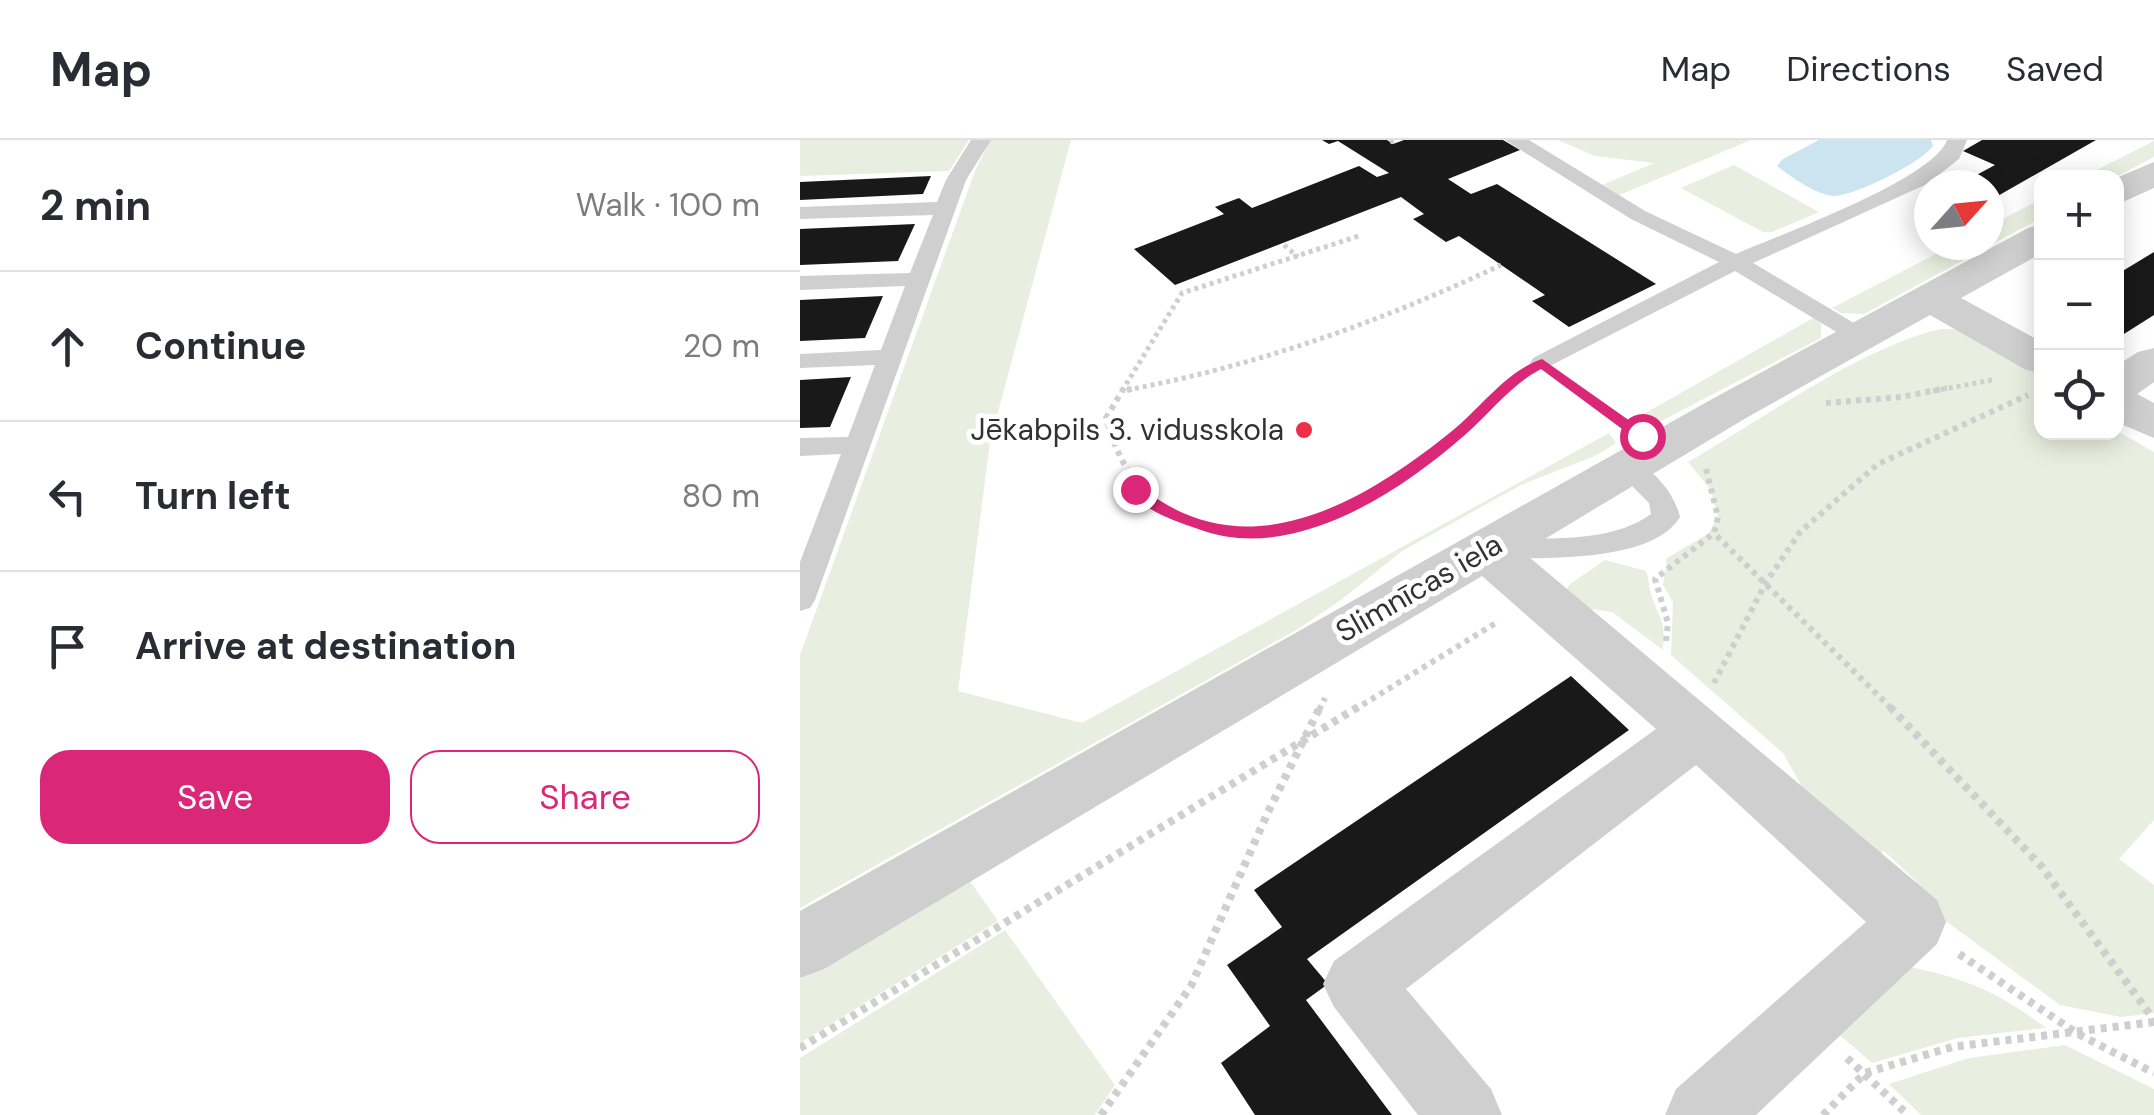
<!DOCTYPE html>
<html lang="en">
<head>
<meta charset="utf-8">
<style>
	:root { --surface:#fff; --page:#f7f7f7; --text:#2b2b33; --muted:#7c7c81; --line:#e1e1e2; --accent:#db2777 }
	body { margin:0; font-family:"DM Sans",sans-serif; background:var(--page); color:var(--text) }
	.controls { position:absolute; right:30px; top:30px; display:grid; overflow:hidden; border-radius:20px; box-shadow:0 5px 25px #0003 }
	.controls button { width:90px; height:90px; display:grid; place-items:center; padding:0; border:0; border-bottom:2px solid var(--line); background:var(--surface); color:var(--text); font:50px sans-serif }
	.compass { position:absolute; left:1114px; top:30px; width:90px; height:90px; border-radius:50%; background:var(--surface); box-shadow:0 5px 25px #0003; rotate:63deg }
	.stop { position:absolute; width:30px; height:30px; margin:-22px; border:8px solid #db2777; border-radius:50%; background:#fff }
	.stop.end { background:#db2777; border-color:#fff; box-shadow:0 2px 10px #0008 }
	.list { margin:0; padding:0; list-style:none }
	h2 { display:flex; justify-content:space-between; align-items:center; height:130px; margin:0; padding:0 40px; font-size:42px }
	h2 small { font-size:32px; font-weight:400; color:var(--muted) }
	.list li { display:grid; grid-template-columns:65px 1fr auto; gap:30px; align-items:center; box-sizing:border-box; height:150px; padding:0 40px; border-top:2px solid var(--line) }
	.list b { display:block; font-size:38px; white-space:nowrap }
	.list em { font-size:32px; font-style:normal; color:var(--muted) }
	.actions { display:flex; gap:20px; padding:30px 40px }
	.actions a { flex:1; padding:22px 0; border:2px solid var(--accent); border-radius:30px; text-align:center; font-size:35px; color:var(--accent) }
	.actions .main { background:var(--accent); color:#fff }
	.icon { flex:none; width:55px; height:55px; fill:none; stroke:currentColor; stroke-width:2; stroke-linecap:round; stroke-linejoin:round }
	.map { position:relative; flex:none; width:1354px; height:975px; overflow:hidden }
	header { display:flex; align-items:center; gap:60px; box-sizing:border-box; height:140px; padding:0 50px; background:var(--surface); border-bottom:2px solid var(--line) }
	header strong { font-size:48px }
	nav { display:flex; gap:55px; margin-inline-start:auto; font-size:35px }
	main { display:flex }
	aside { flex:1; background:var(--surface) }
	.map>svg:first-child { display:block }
	.green { fill:#e9efe0 }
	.water { fill:#cbe4ef }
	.building { fill:#191919 }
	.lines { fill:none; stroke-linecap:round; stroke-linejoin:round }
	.path-far2 { stroke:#cfcfcf; stroke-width:5; stroke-dasharray:4 4; stroke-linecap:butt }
	.path-far1 { stroke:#cfcfcf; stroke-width:6; stroke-dasharray:5 5; stroke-linecap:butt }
	.path { stroke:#cfcfcf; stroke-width:8; stroke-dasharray:6 6; stroke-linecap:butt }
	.service { fill:#cfcfcf; fill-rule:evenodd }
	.minor { fill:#cfcfcf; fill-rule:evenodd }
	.route { fill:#db2777 }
	.poi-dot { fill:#ef2e49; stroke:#fff; stroke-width:4 }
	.labels { text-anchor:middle; stroke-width:10; stroke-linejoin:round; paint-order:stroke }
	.poi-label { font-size:30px; fill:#323232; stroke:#fff; text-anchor:end }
	.street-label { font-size:30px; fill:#323232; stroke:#fff }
</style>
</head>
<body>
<header>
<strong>Map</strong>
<nav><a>Map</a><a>Directions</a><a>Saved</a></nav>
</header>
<main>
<aside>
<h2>2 min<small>Walk · 100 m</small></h2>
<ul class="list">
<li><svg class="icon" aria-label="ahead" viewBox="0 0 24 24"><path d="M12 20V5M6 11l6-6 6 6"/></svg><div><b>Continue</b></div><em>20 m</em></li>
<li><svg class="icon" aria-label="left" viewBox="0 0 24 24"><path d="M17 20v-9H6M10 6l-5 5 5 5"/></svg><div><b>Turn left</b></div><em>80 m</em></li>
<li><svg class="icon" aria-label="arrive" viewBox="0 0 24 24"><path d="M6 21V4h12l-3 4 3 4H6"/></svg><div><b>Arrive at destination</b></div></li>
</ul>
<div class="actions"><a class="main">Save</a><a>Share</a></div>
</aside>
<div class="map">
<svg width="1354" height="975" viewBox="0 0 1354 975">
	<rect width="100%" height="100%" fill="#fff"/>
	<!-- green -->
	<g class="green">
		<path d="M0,0h169l-20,31 -149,5z"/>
		<path d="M190,0h81l-81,302 -32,249 124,32 527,-290 7,10 -19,12 -76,30 -119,66 -61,49 -43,29 -498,279v-253l175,-484z"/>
		<path d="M758,0h193l-134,56 -17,-10 54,-23 -59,-7z"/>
		<path d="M1354,1v16l-38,20h-33z"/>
		<path d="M934,25l85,47 -47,20h-9l-82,-44z"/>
		<path d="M1241,59v19l-177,96 -23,-1 -9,-5 121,-63h36v-19z"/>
		<path d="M1015,177l6,7v14l-177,92 -11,-10z"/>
		<path d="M1140,189h22l79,43 1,60 75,-1 37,21v368l-35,39 35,26v128l-33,4 -61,-12 -155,-114 11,-10 -32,-30 -16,13 -44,-38 -41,-73 -112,-98 2,-53 -10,-17 4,-27 41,-24 10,-17 -8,-28 -22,-27c73,-42 172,-114 252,-133z"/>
		<path d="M805,420l41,11c3,8 3,16 5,24 9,25 15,25 12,55l-51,-38 -29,-4 -19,-15 6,-9z"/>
		<path d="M169,740l29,41 -198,122v-64z"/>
		<path d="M205,790l110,155 -20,30h-295v-57z"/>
		<path d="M1105,826c60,12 92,25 141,62l-88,10 -86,25 -36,-31z"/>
		<path d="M1265,905l89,44v26h-233l-32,-31 80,-26z"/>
	</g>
	<!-- water -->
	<path class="water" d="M1019,0h112l2,6c-12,17 -77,49 -99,50 -16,0 -45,-20 -57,-30l6,-7z"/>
	<!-- building -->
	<g class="building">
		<path d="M522,0h65l6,4 11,-4h99l17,10 -72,29 23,15 26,-10 159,100 -87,43 -37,-26 13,-6 -86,-59 -13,6 -33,-23 11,-5 -23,-17 -226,88 -41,-36 90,-35 -9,-7 24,-9 13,10 107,-42 18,11 12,-4 -51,-32 -9,3z"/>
		<path d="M1182,0h114l-107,61v-16h-31l37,-20 -32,-14z"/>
		<path d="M131,36l-8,18 -123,6v-18z"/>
		<path d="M115,84l-17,37 -98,4v-36z"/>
		<path d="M1354,112v63l-38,24v-64z"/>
		<path d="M83,156l-18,42 -65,3v-41z"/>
		<path d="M51,237l-21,50 -30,1v-48z"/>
		<path d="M771,536l58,54 -322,229 21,25 -22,16 86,115h-137l-34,-52 49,-37 -43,-61 55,-38 -28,-37z"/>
	</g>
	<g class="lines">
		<!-- path-far2 -->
		<g class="path-far2">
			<path d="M590,2l6,-2"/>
			<path d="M484,105l14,12"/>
			<path d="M771,244l9,7"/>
			<path d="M327,250c132,-25 253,-68 374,-125"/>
			<path d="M322,251l60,-98 180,-58"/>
			<path d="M703,251l12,-11"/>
			<path d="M1133,251l59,-11"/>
		</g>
		<!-- path-far1 -->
		<g class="path-far1">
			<path d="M324,248l-18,30c15,54 42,92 98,107 117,33 223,-63 302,-137"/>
			<path d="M777,248l44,33"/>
			<path d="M327,250l8,-2"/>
			<path d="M1026,263l75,-6 46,-9"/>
			<path d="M906,329l12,48 -4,16 179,177"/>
			<path d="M866,501l2,-18 -13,-44 59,-46"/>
			<path d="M914,543l51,-99 35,-52 78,-68 150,-69"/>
			<path d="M519,570l6,-12"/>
			<path d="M554,570l145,-89"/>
		</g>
		<!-- path -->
		<g class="path">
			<path d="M1090,567l151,159 113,154"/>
			<path d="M1159,814l119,80 76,39"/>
			<path d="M0,908l558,-341"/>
			<path d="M1047,918l61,57"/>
			<path d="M301,975l90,-129 77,-174 52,-105"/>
			<path d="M1023,975l42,-42 87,-26 202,-25"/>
		</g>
		<!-- service -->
		<g class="service">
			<path d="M171,0h20l-25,40 -151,420 -5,8 -10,3v-49l41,-108 -41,2v-18l48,-1 27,-72 -75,3v-14l81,-4 24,-64 -105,4v-14l110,-3 23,-58 -133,4v-12l137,-5 9,-22z"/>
			<path d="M705,0h24l116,71 91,43c43,-19 198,-75 211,-114h20l-8,19 -32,25 -174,79 116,69 4,5 -4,5h-16l-118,-71 -193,99 -12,-7 3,-5 186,-96 -88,-43z"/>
			<path d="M827,319c25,7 47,33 53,58 -28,47 -140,40 -188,42l-10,-3 -4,-7 4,-7 10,-3c51,-2 116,6 159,-25l-2,-11 -35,-35 4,-6z"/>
		</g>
		<!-- minor -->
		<g class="minor">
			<path d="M1354,22v26l-38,17v-27z"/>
			<path d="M1242,84v29l-81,45 81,44v31l-16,-3 -96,-55 -184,103 -223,134 414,348 9,22 -9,22 -181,171h-91l11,-26 190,-167 -170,-157 -290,224 85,100 11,26h-84l-84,-108 -11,-23 11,-23 322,-232 -174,-153 -658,393 -24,9v-67l914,-513 314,-170z"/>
			<path d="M1354,208v34l-17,12 17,9v35l-38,-16v-56l22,-14z"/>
		</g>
	</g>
	<!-- route -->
	<path class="route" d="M742,219l105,74v7h-10l-96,-71c-29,15 -51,44 -75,65 -67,59 -173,129 -265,96 -28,-10 -54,-17 -73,-41l12,-3c105,87 223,17 312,-55 30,-24 53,-59 90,-72z"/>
	<!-- markers -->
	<circle class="poi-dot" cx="504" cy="290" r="10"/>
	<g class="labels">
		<!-- poi labels -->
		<g class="poi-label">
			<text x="484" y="300">Jēkabpils 3. vidusskola</text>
		</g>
		<!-- street labels -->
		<g class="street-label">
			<text transform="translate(619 448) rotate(-30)" y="10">Slimnīcas iela</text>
		</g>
	</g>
</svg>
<div class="controls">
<button>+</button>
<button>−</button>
<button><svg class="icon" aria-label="locate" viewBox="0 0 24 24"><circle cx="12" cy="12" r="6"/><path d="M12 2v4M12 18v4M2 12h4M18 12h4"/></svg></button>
</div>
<svg class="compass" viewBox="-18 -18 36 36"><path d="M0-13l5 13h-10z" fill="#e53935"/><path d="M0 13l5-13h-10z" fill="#7c7c81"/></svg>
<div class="stop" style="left:842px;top:296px"></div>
<div class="stop end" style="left:335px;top:349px"></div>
</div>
</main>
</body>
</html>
